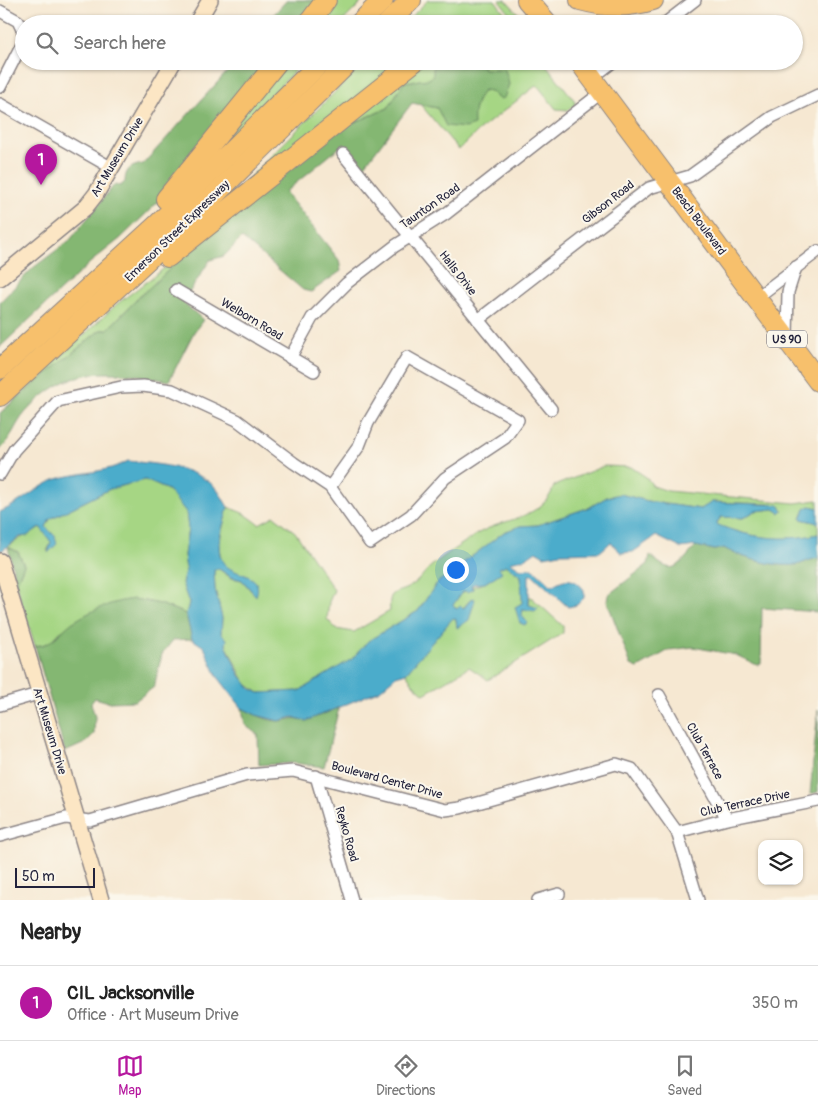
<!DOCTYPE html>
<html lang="en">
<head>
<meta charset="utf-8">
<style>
	:root { --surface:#fff; --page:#f6f6f6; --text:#222; --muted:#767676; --line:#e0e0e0; --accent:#b5179e }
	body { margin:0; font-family:Pangolin,sans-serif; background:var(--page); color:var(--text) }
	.controls { position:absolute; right:15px; bottom:15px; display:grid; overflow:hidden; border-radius:10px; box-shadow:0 1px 4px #0004 }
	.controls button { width:45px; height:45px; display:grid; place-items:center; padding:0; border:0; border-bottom:1px solid var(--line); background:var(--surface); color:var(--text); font:25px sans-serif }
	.scale { position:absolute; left:15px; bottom:12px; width:80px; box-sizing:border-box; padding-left:5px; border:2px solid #22223b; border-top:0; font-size:14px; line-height:18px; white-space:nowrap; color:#22223b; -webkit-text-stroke:4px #fbf7ec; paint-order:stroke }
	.you { position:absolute; left:455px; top:569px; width:18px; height:18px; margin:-12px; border:4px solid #fff; border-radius:50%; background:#1a73e8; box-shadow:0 0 0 8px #1a73e833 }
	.badge { display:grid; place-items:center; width:32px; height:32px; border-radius:50%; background:var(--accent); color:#fff; font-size:16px; font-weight:700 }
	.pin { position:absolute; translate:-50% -41px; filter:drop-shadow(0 1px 2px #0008) }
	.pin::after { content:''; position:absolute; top:26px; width:18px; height:15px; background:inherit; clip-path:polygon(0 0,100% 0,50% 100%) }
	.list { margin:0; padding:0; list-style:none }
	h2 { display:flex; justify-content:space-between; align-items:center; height:65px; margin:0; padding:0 20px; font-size:21px }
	h2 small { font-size:16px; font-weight:400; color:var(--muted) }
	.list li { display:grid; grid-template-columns:32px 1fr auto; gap:15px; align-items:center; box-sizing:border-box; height:75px; padding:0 20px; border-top:1px solid var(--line) }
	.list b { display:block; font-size:19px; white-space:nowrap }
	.list p { margin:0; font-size:16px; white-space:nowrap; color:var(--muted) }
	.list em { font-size:16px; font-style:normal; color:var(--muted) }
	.icon { flex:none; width:28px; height:28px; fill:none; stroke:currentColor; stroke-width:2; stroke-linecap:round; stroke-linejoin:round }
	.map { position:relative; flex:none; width:818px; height:900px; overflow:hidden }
	.search { position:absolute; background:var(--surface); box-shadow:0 1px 4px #0004; left:15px; right:15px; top:15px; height:55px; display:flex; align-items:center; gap:12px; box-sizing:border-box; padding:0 18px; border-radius:28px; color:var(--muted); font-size:19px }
	.sheet { height:140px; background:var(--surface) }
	nav { display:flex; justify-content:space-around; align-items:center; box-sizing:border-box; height:70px; border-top:1px solid var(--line); background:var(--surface); font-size:14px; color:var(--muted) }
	nav a { display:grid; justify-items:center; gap:2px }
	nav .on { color:var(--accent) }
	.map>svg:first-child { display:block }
	.green { fill:#a6d684; stroke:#647c60 }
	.forest { fill:#84b772; stroke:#536c56 }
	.water { fill:#4caccb; stroke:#376783 }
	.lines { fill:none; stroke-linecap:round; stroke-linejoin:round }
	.street-casing { stroke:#8c8586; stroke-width:14 }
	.secondary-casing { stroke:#8c8586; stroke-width:18 }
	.highway-casing { stroke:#8c8586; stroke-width:22 }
	.street { stroke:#fff; stroke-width:11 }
	.secondary { stroke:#fce6c4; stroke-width:15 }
	.highway { stroke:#f7c06c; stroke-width:20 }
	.labels { text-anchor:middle; stroke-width:4; stroke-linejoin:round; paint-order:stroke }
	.shield { fill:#fbf7ec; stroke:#636270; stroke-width:1 }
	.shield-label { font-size:11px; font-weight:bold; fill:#22223b }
	.street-label { font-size:12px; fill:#22223b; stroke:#fbf7ec }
</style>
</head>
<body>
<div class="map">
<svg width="818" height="900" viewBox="0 0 818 900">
	<rect width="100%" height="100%" fill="#fbf7ec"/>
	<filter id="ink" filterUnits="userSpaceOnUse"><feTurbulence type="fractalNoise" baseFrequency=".02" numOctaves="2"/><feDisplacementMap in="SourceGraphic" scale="10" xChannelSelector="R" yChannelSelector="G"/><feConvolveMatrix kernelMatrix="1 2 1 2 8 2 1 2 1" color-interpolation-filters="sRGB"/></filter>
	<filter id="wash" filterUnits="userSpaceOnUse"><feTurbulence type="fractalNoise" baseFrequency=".0096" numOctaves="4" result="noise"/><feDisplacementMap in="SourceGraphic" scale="20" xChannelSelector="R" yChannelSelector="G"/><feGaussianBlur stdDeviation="1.12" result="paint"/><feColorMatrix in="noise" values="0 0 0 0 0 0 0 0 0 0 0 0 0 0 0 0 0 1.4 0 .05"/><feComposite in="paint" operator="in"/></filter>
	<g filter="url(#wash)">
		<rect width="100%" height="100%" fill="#f6e8d2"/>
		<!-- green -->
		<g class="green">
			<path d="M333,0h31l-24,24h-26z"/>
			<path d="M428,0h67l17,23 -23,-3 -22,4h-63z"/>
			<path d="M499,0h7l21,23 -10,1 1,-3 -6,-4z"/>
			<path d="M284,61h20l-79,83 -3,-3z"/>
			<path d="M366,61h44l-173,129z"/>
			<path d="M425,61h8l1,14 -5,4 -25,3 -16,26 -60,26 51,-36z"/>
			<path d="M478,61h65l32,40v4l-7,5 -12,-1 -19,-24 -59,46 -19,19 -39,-46 17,4 5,8 31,-3 6,-17 5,-6 6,1 9,8 10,-15 -25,-15z"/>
			<path d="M203,239l-65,59 -31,32h-7l-100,83 117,-109z"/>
			<path d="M604,466l27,1 15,10 7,9 15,5 127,12 23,-3v8l-8,-2 -5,3 -4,10 17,4v11c-36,9 -68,3 -102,-9l5,-8 22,1 12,-7 19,-2 -5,-5 -57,-2 -11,7 -49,-7 -32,-8 -13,3 -17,10 -52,18 -18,1 -16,6 -67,51 -19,28 -50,30 -16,18 -53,32 -40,2 -14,-10 -24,-49 1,-16 -7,-29 -1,-19 5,-1 12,9 11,2 10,12 -6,-18c-41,0 -23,-44 -18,-67l17,7 14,10 15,-8 21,16 39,58 -5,12 -2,17 9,10 18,3 36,-21c-2,-23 6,-16 21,-25 7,-4 13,-13 19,-19 14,-12 32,-23 47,-33 26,-16 67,-15 77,-48z"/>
			<path d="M145,480l23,10 18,21 2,18 -4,26 2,14 -4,14 7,20 -3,11 -26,-10 -26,-5 -74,33 -10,11 -15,3 -19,-62 8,-19 -6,-13 -10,-5c11,-9 21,-13 32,-20l12,15 -5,9 8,-15 -9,-9 4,-8 60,-30z"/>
			<path d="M506,565l15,11 2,22 -3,25 7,-1 -6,-6 2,-7 14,-1 -8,-3 1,-9 33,30v7l-75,47 -19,-13 -45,27 -11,-10 -7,-11 47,-56 3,2 1,8c8,-8 18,-14 12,-26l-6,7 -6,1 -4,-4c5,-10 9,-14 20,-17l-2,-1 14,-4 16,-11 -2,-4z"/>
		</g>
		<!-- forest -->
		<g class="forest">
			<path d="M287,0h34l-19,24h-37z"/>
			<path d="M237,61h37l-110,135 -43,42 -30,24 -91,85v-45l33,-34 37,-28 45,-56 5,2 5,-4c0,-13 6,-16 18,-18z"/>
			<path d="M433,61h45l6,8h21l4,15 -5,14 -5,1 -9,-8 -6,-1c-9,10 -11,22 -10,35l-9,3 -19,-2 -9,-18 -25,-5 -50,66 -22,-22 -55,45 54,68 2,11 -30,21 -8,-2 -61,-52 -18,18 -14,4 -27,42 20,18 -9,12 -25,49c-60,-12 -100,-17 -144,32 -9,10 -16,30 -25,37v-37l100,-83h7l31,-32 65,-59 125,-105 60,-26 16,-26 25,-3 4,-4z"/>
			<path d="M696,546l18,4 10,-2c17,10 56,21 76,16 6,-2 11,-5 18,-6v54l-56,-4 -1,56 -4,1 -21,-10 -43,-8 -24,3 -31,18 -7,-3 -24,-64 1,-6 40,-31 2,-9c24,23 28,11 46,-9z"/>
			<path d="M8,547l10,5 6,13 -8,19z"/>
			<path d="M134,599l26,5 26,10 6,25 -19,1 -11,14 -8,33 -19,14 -26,1 -14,-4 -4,5 4,14 -1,17 -9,9 -20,9 -30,-106c17,0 25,-15 38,-24 19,-12 40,-21 61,-23z"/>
			<path d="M242,708c10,5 25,13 37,13 13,-1 13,-5 27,0l33,-13 -15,59 -30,-4 -35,2 -1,-30 -13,-10z"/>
			<path d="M818,709v83l-8,2z"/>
		</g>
		<!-- water -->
		<g class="water">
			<path d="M128,461c28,3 65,5 87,26 5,5 9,14 13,20 -3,16 -13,34 -7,51 6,20 45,12 35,38l-14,-16 -11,-3 -12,-8 -5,1 1,19 7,29 -1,16 6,5 -1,6 13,29 12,15 8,4 40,-2 53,-32 16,-18 50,-30 19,-28 67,-51 16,-6 18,-1 52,-18 17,-10 13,-3 32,8 49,7 11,-7 67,3 4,5 -3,3 -6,-4 -19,2 -12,7 -22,-1 -5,7c33,14 67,18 102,10v24c-7,1 -12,4 -18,6 -20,5 -59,-6 -76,-16l-9,2 -19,-4 -15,2 -25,-12 -23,16 -12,1 -10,-11 -11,10 -40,1 -16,3 -8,-5 -10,7 -16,4 11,7 10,-1 5,3 16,15c12,-9 23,-9 32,4v8l-7,7 -9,2 -35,-32h-4v30l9,3 -3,3 -12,-2 -1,7 5,6 -2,3 -5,-2 -5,-16 7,-4 -1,-27 -15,-11 -7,3 3,4 -17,11 -12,1 -2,3 3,2 -6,3 -5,-1 -10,14 4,4 3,-3 4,2 8,-10 3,1 -6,21 -12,8 -1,-9 -3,-1 -47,55 -10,3 -16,14 -74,31 -13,-4 -14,4 -23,-6 -14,-7 -25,-32 -13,-29 -12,-8 -6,-25 3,-11 -7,-20 4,-14 -2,-14 4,-26 -2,-17 -18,-22 -23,-10 -35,9 -60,30 -4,8 9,9 2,8 -9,9 3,-11 -11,-15 -13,9 -7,1 -20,15v-40c21,-9 36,-25 57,-33 23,-7 50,-6 71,-18z"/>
			<path d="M810,506l8,2v15l-17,-4 4,-10z"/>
		</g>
	</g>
	<g filter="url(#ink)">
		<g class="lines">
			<!-- street casing -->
			<g class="street-casing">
				<g id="street">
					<path d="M0,11l18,10 6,12"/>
					<path d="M664,24l31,-24"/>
					<path d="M592,78l22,-17"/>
					<path d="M0,87l24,-47"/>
					<path d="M0,104l112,64"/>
					<path d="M343,154l208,255"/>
					<path d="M176,290l138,81"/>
					<path d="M756,298l62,-47"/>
					<path d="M478,320l171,-132 41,-12 82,-59 46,-22"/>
					<path d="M787,337l1,-45 8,-25"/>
					<path d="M290,358l22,-40 35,-35 48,-37 52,-33 155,-121"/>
					<path d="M0,474l14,-24 44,-49 63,-14 22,-1 29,4 65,30 57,43 36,24 40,56 41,-28 34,-37 60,-40 13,-18 -111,-63 -39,66 -9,23 -29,41"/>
					<path d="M659,695l68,124"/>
					<path d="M0,705l38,-11"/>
					<path d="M316,776l36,124"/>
					<path d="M677,832l50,-13 91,-18"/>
					<path d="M0,836l66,-18 24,3 157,-46 46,-4 152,39 15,-2 156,-44 16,5 45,63 21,68"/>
					<path d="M538,900l21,-6"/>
				</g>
			</g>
			<!-- secondary casing -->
			<g class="secondary-casing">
				<g id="secondary">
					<path d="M196,24l14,-24"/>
					<path d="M0,278l85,-70 11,-14 78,-133"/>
					<path d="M0,561l101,339"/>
				</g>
			</g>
			<!-- highway casing -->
			<g class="highway-casing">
				<g id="highway">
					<path d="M527,0l21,24"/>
					<path d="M580,0c26,7 47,8 73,0"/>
					<path d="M308,24l18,-24"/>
					<path d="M359,24l24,-24"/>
					<path d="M387,24l24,-24"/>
					<path d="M579,61l239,320"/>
					<path d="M166,199l112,-138"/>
					<path d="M168,257l247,-196"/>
					<path d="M0,369l158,-145 164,-163"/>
					<path d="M0,396l172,-159 178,-176"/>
				</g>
			</g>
			<!-- street -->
			<use href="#street" class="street"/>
			<!-- secondary -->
			<use href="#secondary" class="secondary"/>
			<!-- highway -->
			<use href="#highway" class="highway"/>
		</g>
	</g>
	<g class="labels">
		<!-- shield labels -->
		<rect class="shield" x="767" y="330.5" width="40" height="17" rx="4"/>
		<g class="shield-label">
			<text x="787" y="343">US 90</text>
		</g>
		<!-- street labels -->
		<g class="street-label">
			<text transform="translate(117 157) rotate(-59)" y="4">Art Museum Drive</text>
			<text transform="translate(608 202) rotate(-38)" y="4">Gibson Road</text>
			<text transform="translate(430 206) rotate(-35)" y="4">Taunton Road</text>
			<text transform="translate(699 221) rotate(53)" y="4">Beach Boulevard</text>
			<text transform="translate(177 231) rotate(-44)" y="4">Emerson Street Expressway</text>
			<text transform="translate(458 273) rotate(52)" y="4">Halls Drive</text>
			<text transform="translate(252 319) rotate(31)" y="4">Welborn Road</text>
			<text transform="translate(50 731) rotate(73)" y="4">Art Museum Drive</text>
			<text transform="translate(705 751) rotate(61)" y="4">Club Terrace</text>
			<text transform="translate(387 780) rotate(15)" y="4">Boulevard Center Drive</text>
			<text transform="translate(745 803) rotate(-12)" y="4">Club Terrace Drive</text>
			<text transform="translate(347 834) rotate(74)" y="4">Reyko Road</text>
		</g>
	</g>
</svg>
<div class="controls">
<button><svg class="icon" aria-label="layers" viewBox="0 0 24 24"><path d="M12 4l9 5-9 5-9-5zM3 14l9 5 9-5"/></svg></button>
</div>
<div class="scale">50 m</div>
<div class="you"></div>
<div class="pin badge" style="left:41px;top:185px">1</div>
<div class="search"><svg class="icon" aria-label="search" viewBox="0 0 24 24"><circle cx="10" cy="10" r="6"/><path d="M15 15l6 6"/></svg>Search here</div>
</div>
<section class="sheet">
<h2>Nearby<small></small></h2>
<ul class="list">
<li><span class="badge">1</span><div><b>CIL Jacksonville</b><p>Office · Art Museum Drive</p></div><em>350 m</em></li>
</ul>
</section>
<nav>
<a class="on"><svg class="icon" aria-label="map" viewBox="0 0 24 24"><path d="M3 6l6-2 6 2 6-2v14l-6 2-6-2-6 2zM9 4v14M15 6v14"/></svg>Map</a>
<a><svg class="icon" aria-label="directions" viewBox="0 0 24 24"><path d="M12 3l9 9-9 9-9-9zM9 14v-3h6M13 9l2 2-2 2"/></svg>Directions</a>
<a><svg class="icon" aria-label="saved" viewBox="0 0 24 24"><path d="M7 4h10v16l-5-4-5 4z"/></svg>Saved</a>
</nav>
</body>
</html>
